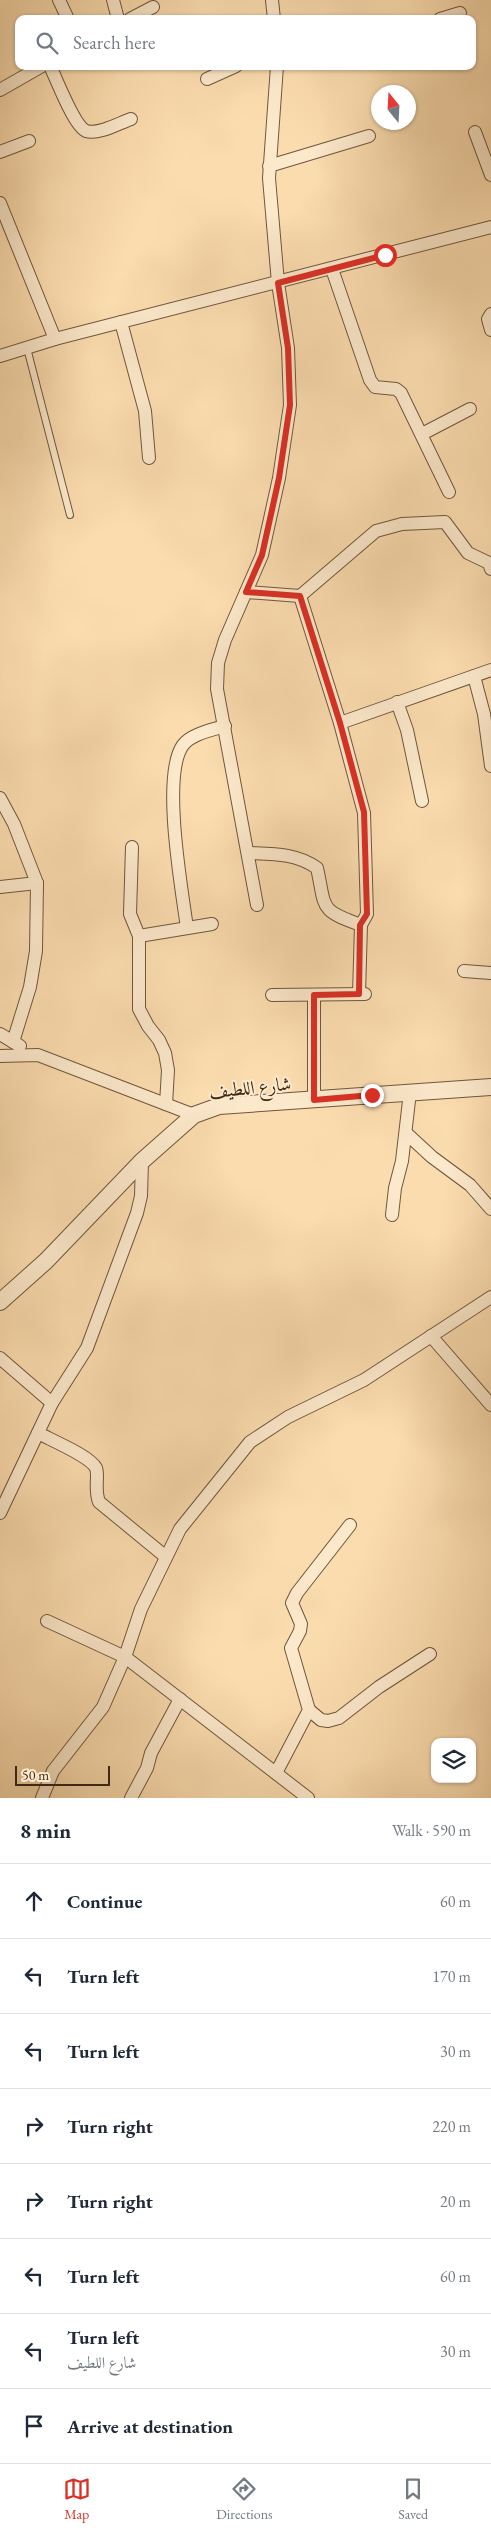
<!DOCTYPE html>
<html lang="en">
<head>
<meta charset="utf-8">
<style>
	:root { --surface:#fff; --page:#f2f2f3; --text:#1f2937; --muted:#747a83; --line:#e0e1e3; --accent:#d93025 }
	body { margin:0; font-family:"EB Garamond",Amiri,serif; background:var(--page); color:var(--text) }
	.controls { position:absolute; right:15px; bottom:15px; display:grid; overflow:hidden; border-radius:10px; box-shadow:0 1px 4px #0004 }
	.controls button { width:45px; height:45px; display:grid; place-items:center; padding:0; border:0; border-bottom:1px solid var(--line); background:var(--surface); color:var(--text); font:25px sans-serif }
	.compass { position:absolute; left:371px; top:85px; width:45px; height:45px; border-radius:50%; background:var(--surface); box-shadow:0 1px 4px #0004; rotate:342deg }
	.scale { position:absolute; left:15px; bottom:12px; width:95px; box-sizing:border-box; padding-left:5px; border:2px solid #3f2b15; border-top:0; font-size:14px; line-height:18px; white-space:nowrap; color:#3f2b15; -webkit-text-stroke:4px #fce8cb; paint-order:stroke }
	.stop { position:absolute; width:15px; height:15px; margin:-11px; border:4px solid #d93025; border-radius:50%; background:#fff }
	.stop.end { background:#d93025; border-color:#fff; box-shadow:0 1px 5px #0008 }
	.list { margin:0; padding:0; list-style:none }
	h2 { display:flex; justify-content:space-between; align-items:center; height:65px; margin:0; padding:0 20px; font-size:21px }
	h2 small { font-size:16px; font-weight:400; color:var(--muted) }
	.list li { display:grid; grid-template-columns:32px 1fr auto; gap:15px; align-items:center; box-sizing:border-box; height:75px; padding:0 20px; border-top:1px solid var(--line) }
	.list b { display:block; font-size:19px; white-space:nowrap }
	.list p { margin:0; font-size:16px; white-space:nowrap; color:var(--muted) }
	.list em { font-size:16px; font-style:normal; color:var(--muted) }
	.icon { flex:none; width:28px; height:28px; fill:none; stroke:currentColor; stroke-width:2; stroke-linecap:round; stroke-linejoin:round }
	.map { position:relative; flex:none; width:491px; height:1798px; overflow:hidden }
	.search { position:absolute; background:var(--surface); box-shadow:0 1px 4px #0004; left:15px; right:15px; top:15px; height:55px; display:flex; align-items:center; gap:12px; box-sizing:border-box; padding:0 18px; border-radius:10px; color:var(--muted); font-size:19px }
	.sheet { height:665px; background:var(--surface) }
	nav { display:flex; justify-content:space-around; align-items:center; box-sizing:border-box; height:70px; border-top:1px solid var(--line); background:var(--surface); font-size:14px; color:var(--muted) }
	nav a { display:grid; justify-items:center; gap:2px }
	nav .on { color:var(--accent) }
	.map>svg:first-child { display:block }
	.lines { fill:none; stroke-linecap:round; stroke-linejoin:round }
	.service-casing { stroke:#6e573c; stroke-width:8 }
	.minor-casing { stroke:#6e573c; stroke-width:14 }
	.tertiary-casing { stroke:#6e573c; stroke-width:18 }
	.service { stroke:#fce8cb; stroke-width:6 }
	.minor { stroke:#fce8cb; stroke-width:12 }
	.tertiary { stroke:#fce8cb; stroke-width:16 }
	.route { stroke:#d93025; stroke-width:6 }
	.labels { text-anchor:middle; stroke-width:4; stroke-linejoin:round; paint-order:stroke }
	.street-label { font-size:19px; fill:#3f2b15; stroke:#fce8cb }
</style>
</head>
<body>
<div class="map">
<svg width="491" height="1798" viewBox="0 0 491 1798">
	<rect width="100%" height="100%" fill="#fbdcaf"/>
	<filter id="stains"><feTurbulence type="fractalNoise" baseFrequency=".004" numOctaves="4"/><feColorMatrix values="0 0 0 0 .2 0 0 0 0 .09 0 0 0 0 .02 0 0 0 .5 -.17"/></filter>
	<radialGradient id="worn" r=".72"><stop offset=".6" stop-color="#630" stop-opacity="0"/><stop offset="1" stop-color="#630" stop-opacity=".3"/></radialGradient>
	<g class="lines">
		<!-- service casing -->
		<g class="service-casing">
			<path id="service" d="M27,348l43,167"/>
		</g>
		<!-- minor casing -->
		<g class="minor-casing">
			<g id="minor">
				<path d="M59,0l9,19"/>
				<path d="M113,0l5,19"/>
				<path d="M272,0l2,19"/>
				<path d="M130,19l23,-12"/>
				<path d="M440,19l20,-6"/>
				<path d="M50,66c7,14 24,60 36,65 13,4 33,-8 45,-12"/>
				<path d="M207,79l29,-13"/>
				<path d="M0,90l42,-24"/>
				<path d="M475,132l16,43"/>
				<path d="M0,152l29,-11"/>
				<path d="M269,166l100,-30"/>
				<path d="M0,203l55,136"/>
				<path d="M332,269l38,111 5,7 21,2 5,4 48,99"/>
				<path d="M491,314l-3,5 3,11"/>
				<path d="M121,322l24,89 4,47"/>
				<path d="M0,356l55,-17 436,-112"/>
				<path d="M422,434l48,-25"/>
				<path d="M246,592l54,4 76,-65 26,-7 43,-2 23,31 21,10 2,6"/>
				<path d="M300,596l40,127 24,90 3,101 -6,11 -2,69"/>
				<path d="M474,676l10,38 7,52"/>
				<path d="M397,702l10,28 15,71"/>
				<path d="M340,723l151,-53"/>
				<path d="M0,798l14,26 23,59 -1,68 -6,36 -17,55"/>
				<path d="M132,847l-2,67 9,22v73l9,17 11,14 6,13 3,17 -2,34"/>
				<path d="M248,853c24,1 48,0 69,15 9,40 1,42 44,57"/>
				<path d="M0,887l37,-4"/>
				<path d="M257,905l-40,-216 1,-26 7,-23 37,-85 17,-77 11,-73 -2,-57 -10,-65 -9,-105 8,-112"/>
				<path d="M187,928c-5,-38 -26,-153 -4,-183 8,-11 29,-15 42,-19"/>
				<path d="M139,936l73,-12"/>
				<path d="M464,971l27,2"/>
				<path d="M272,995l93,-1"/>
				<path d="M314,995v105"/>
				<path d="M0,1034l20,12"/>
				<path d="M0,1056l38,-1 156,60"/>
				<path d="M406,1133l26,24 38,28 21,24"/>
				<path d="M392,1215l3,-27 7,-27 8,-69"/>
				<path d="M431,1336l60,69"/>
				<path d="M0,1358l52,45"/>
				<path d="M38,1433c13,7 52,23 58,35 3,8 -2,21 3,34l67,55"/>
				<path d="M0,1513l52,-110 35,-55 50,-135 4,-17 1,-35"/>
				<path d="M47,1621l78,36 183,141"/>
				<path d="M309,1710l12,10 7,1 11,-3 40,-31 51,-33"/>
				<path d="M276,1773l33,-63 -18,-62 9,-17 1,-7 -9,-21 5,-10 53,-68"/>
				<path d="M42,1798l11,-27 50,-64 22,-50 16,-48 39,-80 70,-87 38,-25 76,-37 127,-83"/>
				<path d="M131,1798l16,-30 4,-15 29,-54"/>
			</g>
		</g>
		<!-- tertiary casing -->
		<g class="tertiary-casing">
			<path id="tertiary" d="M0,1302l46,-41 96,-100 52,-46 25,-9 272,-19"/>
		</g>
		<!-- service -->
		<use href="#service" class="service"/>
		<!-- minor -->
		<use href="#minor" class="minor"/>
		<!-- tertiary -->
		<use href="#tertiary" class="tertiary"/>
	</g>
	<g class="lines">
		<!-- route -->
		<path class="route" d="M372,1095l-58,5v-105l45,-1 1,-69 7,-11 -3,-102 -24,-89 -40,-127 -54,-4 16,-37 17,-77 11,-73 -2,-57 -10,-65 107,-28"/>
	</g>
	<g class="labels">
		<!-- street labels -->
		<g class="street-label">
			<text transform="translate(250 1087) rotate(-6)" y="7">شارع اللطيف</text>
		</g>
	</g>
	<rect width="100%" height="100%" filter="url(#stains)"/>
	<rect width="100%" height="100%" fill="url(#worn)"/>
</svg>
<div class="controls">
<button><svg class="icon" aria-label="layers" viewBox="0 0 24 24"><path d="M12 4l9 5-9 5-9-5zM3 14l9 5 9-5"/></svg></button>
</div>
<svg class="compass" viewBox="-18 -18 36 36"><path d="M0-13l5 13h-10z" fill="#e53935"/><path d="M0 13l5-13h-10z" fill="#747a83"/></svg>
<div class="scale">50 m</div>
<div class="stop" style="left:385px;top:255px"></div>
<div class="stop end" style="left:372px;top:1095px"></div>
<div class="search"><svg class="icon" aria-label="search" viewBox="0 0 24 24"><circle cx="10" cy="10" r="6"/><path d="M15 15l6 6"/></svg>Search here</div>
</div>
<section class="sheet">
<h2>8 min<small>Walk · 590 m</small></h2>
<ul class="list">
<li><svg class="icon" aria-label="ahead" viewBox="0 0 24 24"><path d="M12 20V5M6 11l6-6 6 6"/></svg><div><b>Continue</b></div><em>60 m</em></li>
<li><svg class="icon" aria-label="left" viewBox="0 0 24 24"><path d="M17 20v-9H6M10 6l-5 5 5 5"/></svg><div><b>Turn left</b></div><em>170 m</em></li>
<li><svg class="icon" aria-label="left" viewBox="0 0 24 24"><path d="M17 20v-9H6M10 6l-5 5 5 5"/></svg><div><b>Turn left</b></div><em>30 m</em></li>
<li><svg class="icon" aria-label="right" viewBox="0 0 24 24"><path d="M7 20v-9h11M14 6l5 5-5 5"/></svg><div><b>Turn right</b></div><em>220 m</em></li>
<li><svg class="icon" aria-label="right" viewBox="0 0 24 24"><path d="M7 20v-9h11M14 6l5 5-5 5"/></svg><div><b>Turn right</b></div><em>20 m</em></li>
<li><svg class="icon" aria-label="left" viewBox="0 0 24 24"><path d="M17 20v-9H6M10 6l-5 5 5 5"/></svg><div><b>Turn left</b></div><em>60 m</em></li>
<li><svg class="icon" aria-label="left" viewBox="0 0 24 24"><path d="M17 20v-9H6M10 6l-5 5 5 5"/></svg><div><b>Turn left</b><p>شارع اللطيف</p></div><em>30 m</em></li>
<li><svg class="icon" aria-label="arrive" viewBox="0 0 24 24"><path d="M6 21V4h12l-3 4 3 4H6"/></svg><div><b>Arrive at destination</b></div></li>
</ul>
</section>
<nav>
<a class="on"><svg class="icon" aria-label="map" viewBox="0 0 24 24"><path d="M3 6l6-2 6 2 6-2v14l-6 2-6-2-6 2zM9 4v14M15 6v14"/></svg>Map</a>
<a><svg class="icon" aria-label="directions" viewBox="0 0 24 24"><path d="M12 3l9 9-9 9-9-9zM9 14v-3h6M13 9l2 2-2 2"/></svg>Directions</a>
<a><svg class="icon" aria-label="saved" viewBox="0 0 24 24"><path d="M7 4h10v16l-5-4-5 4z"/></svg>Saved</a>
</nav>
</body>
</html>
